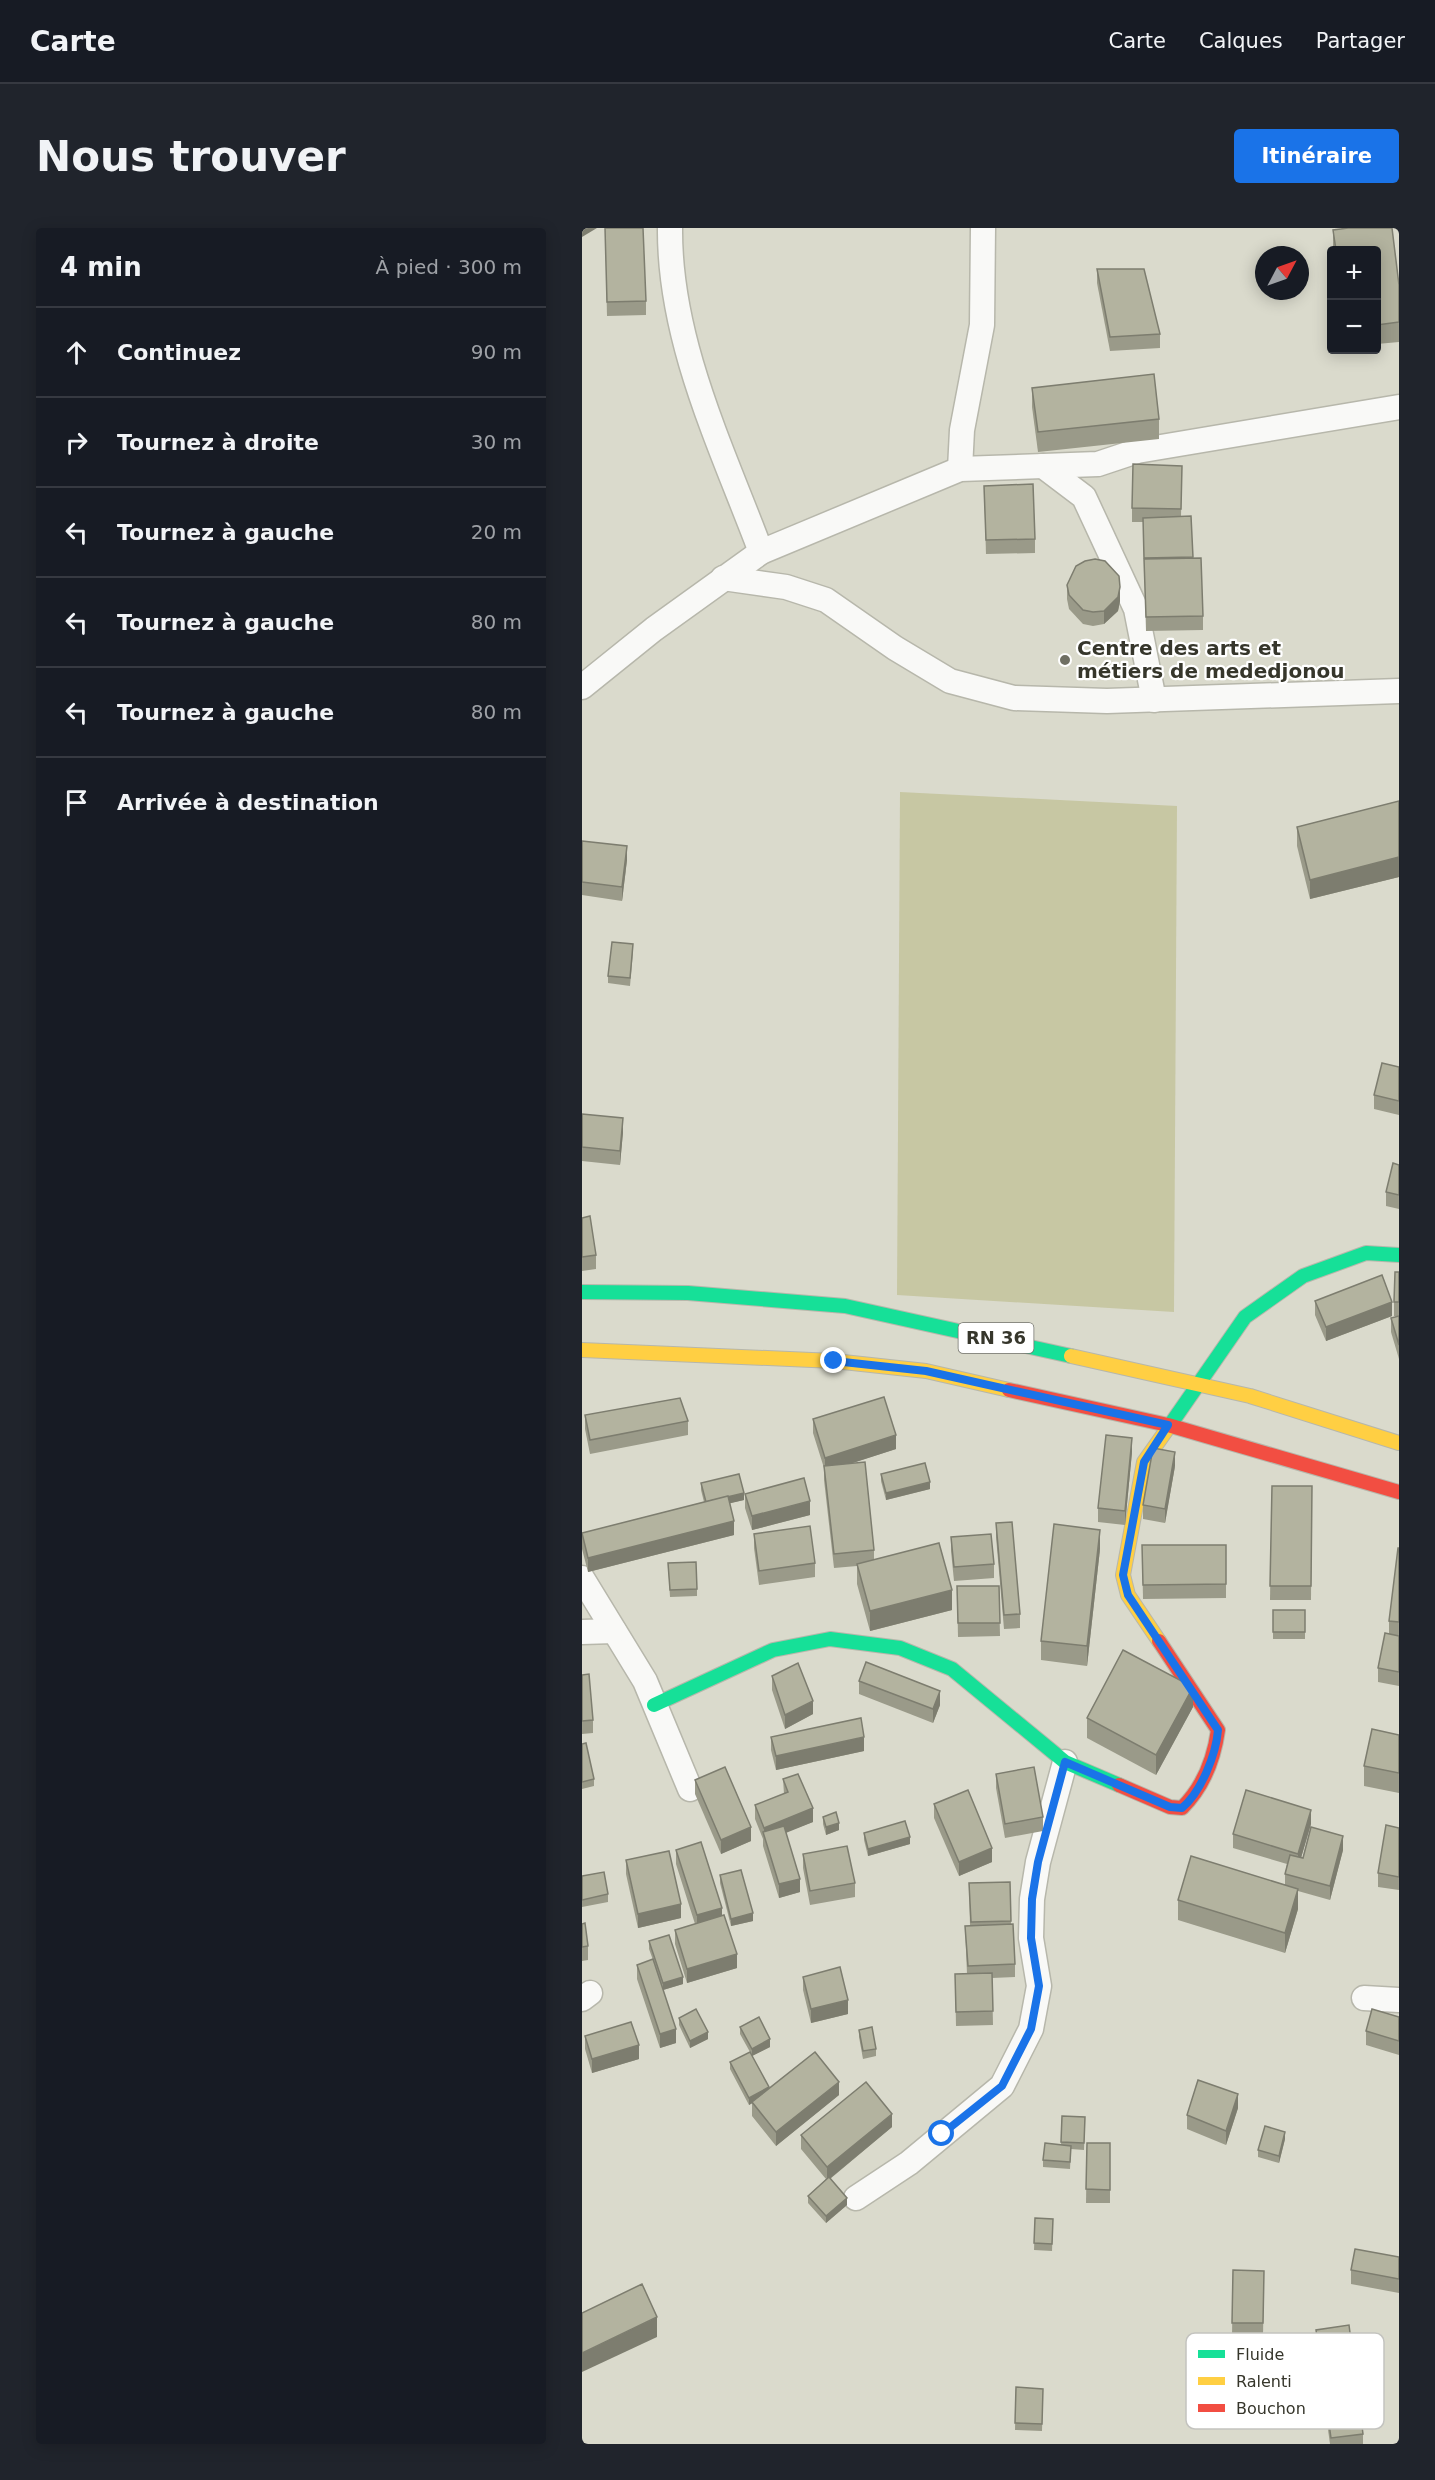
<!DOCTYPE html>
<html lang="fr">
<head>
<meta charset="utf-8">
<style>
	:root { --surface:#171b24; --page:#20242c; --text:#f1f3f6; --muted:#9ea1a6; --line:#363941; --accent:#1a73e8 }
	body { margin:0; font-family:"DejaVu Sans",sans-serif; background:var(--page); color:var(--text) }
	.controls { position:absolute; right:18px; top:18px; display:grid; overflow:hidden; border-radius:6px; box-shadow:0 3px 15px #0003 }
	.controls button { width:54px; height:54px; display:grid; place-items:center; padding:0; border:0; border-bottom:2px solid var(--line); background:var(--surface); color:var(--text); font:30px sans-serif }
	.compass { position:absolute; left:673px; top:18px; width:54px; height:54px; border-radius:50%; background:var(--surface); box-shadow:0 3px 15px #0003; rotate:49deg }
	.stop { position:absolute; width:18px; height:18px; margin:-14px; border:4px solid #1a73e8; border-radius:50%; background:#fff }
	.stop.end { background:#1a73e8; border-color:#fff; box-shadow:0 2px 6px #0008 }
	.list { margin:0; padding:0; list-style:none }
	h2 { display:flex; justify-content:space-between; align-items:center; height:78px; margin:0; padding:0 24px; font-size:26px }
	h2 small { font-size:20px; font-weight:400; color:var(--muted) }
	.list li { display:grid; grid-template-columns:39px 1fr auto; gap:18px; align-items:center; box-sizing:border-box; height:90px; padding:0 24px; border-top:2px solid var(--line) }
	.list b { display:block; font-size:22px; white-space:nowrap }
	.list em { font-size:20px; font-style:normal; color:var(--muted) }
	.icon { flex:none; width:33px; height:33px; fill:none; stroke:currentColor; stroke-width:2; stroke-linecap:round; stroke-linejoin:round }
	.map { position:relative; flex:none; width:817px; height:2216px; overflow:hidden; border-radius:6px }
	header { display:flex; align-items:center; gap:36px; box-sizing:border-box; height:84px; padding:0 30px; background:var(--surface); border-bottom:2px solid var(--line) }
	header strong { font-size:28px }
	nav { display:flex; gap:33px; margin-inline-start:auto; font-size:21px }
	.intro { display:flex; align-items:center; justify-content:space-between; box-sizing:border-box; height:144px; padding:0 36px }
	h1 { margin:0; font-size:42px }
	.button { padding:15px 27px; border-radius:6px; background:var(--accent); color:#fff; font-size:21px; font-weight:700 }
	main { display:flex; gap:36px; padding:0 36px }
	aside { flex:1; background:var(--surface); border-radius:6px; box-shadow:0 3px 15px #0003 }
	.map>svg:first-child { display:block }
	.green { fill:#c7c7a3 }
	.lines { fill:none; stroke-linecap:round; stroke-linejoin:round }
	.street-casing { stroke:#b7b7ab; stroke-width:27 }
	.fast-casing { stroke:#b7b7ab; stroke-width:16 }
	.slow-casing { stroke:#b7b7ab; stroke-width:16 }
	.jam-casing { stroke:#b7b7ab; stroke-width:16 }
	.street { stroke:#f9f9f7; stroke-width:24 }
	.fast { stroke:#16e098; stroke-width:14 }
	.slow { stroke:#ffcf43; stroke-width:14 }
	.jam { stroke:#f24e42; stroke-width:14 }
	.wall { fill:#9a9a89 }
	.shaded-wall { fill:#7d7d6f }
	.building { fill:#b3b39f; stroke:#7d7d6f; stroke-width:1.5 }
	.route { stroke:#1a73e8; stroke-width:8 }
	.poi-dot { fill:#6f6f63; stroke:#fff; stroke-width:2 }
	.labels { text-anchor:middle; stroke-width:4.5; stroke-linejoin:round; paint-order:stroke }
	.shield { fill:#fff; stroke:#72726b; stroke-width:1.5 }
	.shield-label { font-size:18px; font-weight:bold; fill:#36362b }
	.poi-label { font-size:20px; font-weight:bold; fill:#36362b; stroke:#fff; text-anchor:start }
	.key { fill:#fff; stroke:#c3c3bf; stroke-width:1.5 }
	.key-label { font-size:16px; fill:#36362b }
</style>
</head>
<body>
<header>
<strong>Carte</strong>
<nav><a>Carte</a><a>Calques</a><a>Partager</a></nav>
</header>
<div class="intro"><h1>Nous trouver</h1><a class="button">Itinéraire</a></div>
<main>
<aside>
<h2>4 min<small>À pied · 300 m</small></h2>
<ul class="list">
<li><svg class="icon" aria-label="ahead" viewBox="0 0 24 24"><path d="M12 20V5M6 11l6-6 6 6"/></svg><div><b>Continuez</b></div><em>90 m</em></li>
<li><svg class="icon" aria-label="right" viewBox="0 0 24 24"><path d="M7 20v-9h11M14 6l5 5-5 5"/></svg><div><b>Tournez à droite</b></div><em>30 m</em></li>
<li><svg class="icon" aria-label="left" viewBox="0 0 24 24"><path d="M17 20v-9H6M10 6l-5 5 5 5"/></svg><div><b>Tournez à gauche</b></div><em>20 m</em></li>
<li><svg class="icon" aria-label="left" viewBox="0 0 24 24"><path d="M17 20v-9H6M10 6l-5 5 5 5"/></svg><div><b>Tournez à gauche</b></div><em>80 m</em></li>
<li><svg class="icon" aria-label="left" viewBox="0 0 24 24"><path d="M17 20v-9H6M10 6l-5 5 5 5"/></svg><div><b>Tournez à gauche</b></div><em>80 m</em></li>
<li><svg class="icon" aria-label="arrive" viewBox="0 0 24 24"><path d="M6 21V4h12l-3 4 3 4H6"/></svg><div><b>Arrivée à destination</b></div></li>
</ul>
</aside>
<div class="map">
<svg width="817" height="2216" viewBox="0 0 817 2216">
	<rect width="100%" height="100%" fill="#dadacc"/>
	<!-- green -->
	<path class="green" d="M318,564l277,14 -3,506 -277,-17z"/>
	<g class="lines">
		<!-- street casing -->
		<g class="street-casing">
			<g id="street">
				<path d="M88,0c-1,113 52,220 91,324"/>
				<path d="M461,238l41,31 52,112 18,91"/>
				<path d="M378,241l2,-39 20,-105 1,-97"/>
				<path d="M141,350l63,9 40,13 69,48 55,33 64,17 93,3 292,-10"/>
				<path d="M0,459l72,-58 107,-77 199,-83 138,-5 39,-13 262,-44"/>
				<path d="M0,1350l63,103 45,108"/>
				<path d="M0,1404l32,-1"/>
				<path d="M782,1770l35,2"/>
				<path d="M0,1771l8,-6"/>
				<path d="M274,1970l53,-35 93,-77 29,-57 8,-43 -8,-48 1,-39 6,-37 27,-100"/>
			</g>
		</g>
		<!-- fast casing -->
		<g class="fast-casing">
			<g id="fast">
				<path d="M0,1064l106,1 157,13 226,50"/>
				<path d="M586,1200l77,-111 58,-41 63,-23 33,2"/>
				<path d="M72,1477l119,-55 57,-11 70,9 52,21 113,93 54,23"/>
			</g>
		</g>
		<!-- slow casing -->
		<g class="slow-casing">
			<g id="slow">
				<path d="M0,1122l252,11 92,10 83,19"/>
				<path d="M489,1128l179,40 149,47"/>
				<path d="M577,1413l-31,-46 -5,-20 21,-113 24,-34"/>
			</g>
		</g>
		<!-- jam casing -->
		<g class="jam-casing">
			<g id="jam">
				<path d="M427,1162l159,35 231,67"/>
				<path d="M537,1557l51,22 12,1c21,-21 32,-49 36,-78l-59,-89"/>
			</g>
		</g>
		<!-- street -->
		<use href="#street" class="street"/>
		<!-- fast -->
		<use href="#fast" class="fast"/>
		<!-- slow -->
		<use href="#slow" class="slow"/>
		<!-- jam -->
		<use href="#jam" class="jam"/>
	</g>
	<!-- wall -->
	<g class="wall">
		<path d="M23,0l41,73v14l-39,1z"/>
		<path d="M766,0h44l7,57v57l-22,2v-94h-44v-20z"/>
		<path d="M515,41l63,65v14l-50,3 -13,-68z"/>
		<path d="M450,160l127,31v20l-121,13 -6,-45z"/>
		<path d="M600,238l-1,51 10,-1 2,42 10,58v14l-57,1 -3,-109h-11v-14z"/>
		<path d="M402,258l51,53v14l-49,1z"/>
		<path d="M485,357l53,16 -2,10 -14,13 -11,2 -10,-2 -14,-15 -2,-10z"/>
		<path d="M817,573v76l-89,22 -13,-53v-19z"/>
		<path d="M0,613l45,19 -5,41 -40,-6z"/>
		<path d="M51,724l-3,34 -22,-3v-7z"/>
		<path d="M817,839v48l-25,-6v-14z"/>
		<path d="M0,886l41,18 -3,33 -38,-4z"/>
		<path d="M817,937v44l-13,-3v-14z"/>
		<path d="M0,990l14,37v14l-14,2z"/>
		<path d="M817,1044v44h-5v-14z"/>
		<path d="M733,1073l77,15 -66,25 -11,-26z"/>
		<path d="M817,1088v43l-8,-27v-14z"/>
		<path d="M3,1187l103,6v14l-98,19 -5,-25z"/>
		<path d="M231,1191l83,30 -47,15 25,86v10l78,50 -82,21 -13,-47v-18l-23,2 -10,-88v-12l-11,-35z"/>
		<path d="M550,1224l-7,73 -27,-3v-14z"/>
		<path d="M593,1238l-10,57 -22,-4v-14z"/>
		<path d="M299,1246l49,15 -44,11 -5,-19z"/>
		<path d="M119,1255l43,17 -14,3 4,32 -146,37 -6,-23v-16l122,-31 -3,-12z"/>
		<path d="M690,1258h40l-1,114h-41z"/>
		<path d="M163,1266l65,21 -58,15 -7,-22z"/>
		<path d="M414,1295l24,91v14l-16,1 -8,-92z"/>
		<path d="M172,1306l61,29v14l-56,8 -5,-37z"/>
		<path d="M369,1309l43,27v14l-40,3 -3,-30z"/>
		<path d="M560,1317h84v53l-83,1z"/>
		<path d="M817,1320v138l-21,-4v-14l11,-34v-13z"/>
		<path d="M518,1321l-13,117 -46,-6v-19z"/>
		<path d="M86,1335l29,26v7l-27,1z"/>
		<path d="M375,1358h42l1,50 -42,1z"/>
		<rect x="691" y="1382" width="32" height="29"/>
		<path d="M0,1447l11,45v13l-11,1z"/>
		<path d="M190,1448l41,38 -28,15 -13,-39z"/>
		<path d="M277,1453l81,24 -7,18 -74,-29z"/>
		<path d="M611,1479l-37,68 -69,-37v-20z"/>
		<path d="M817,1507v58l-35,-7v-20z"/>
		<path d="M189,1509l93,14 -88,19 -5,-20z"/>
		<path d="M0,1516l12,35v7l-12,3z"/>
		<path d="M414,1546l47,43v14l-38,7 -9,-50z"/>
		<path d="M201,1551l30,43 -27,10 14,60 -21,6 -16,-52v-7l-8,-20v-14l29,-11z"/>
		<path d="M113,1552l56,61 -30,13 -26,-60z"/>
		<path d="M352,1576l58,58 -33,14 -25,-58z"/>
		<path d="M241,1589l16,13 -13,5 -3,-11z"/>
		<path d="M729,1596l-10,34h2l40,-8 -13,50 -32,-9v18l-13,44 -107,-33v-20l107,-15v-11l2,-10 -54,-16v-14z"/>
		<path d="M817,1600v62l-21,-3v-14z"/>
		<path d="M282,1605l46,11 -42,12 -4,-16z"/>
		<path d="M94,1622l46,65 15,53 -50,15 -12,-39v-14l20,-6 -19,-60z"/>
		<path d="M221,1626l52,29v14l-45,8 -7,-37z"/>
		<path d="M44,1632l55,58 -43,10 -12,-54z"/>
		<path d="M138,1647l33,46 -22,5 -11,-43z"/>
		<path d="M0,1648l26,18v8l-26,5z"/>
		<path d="M428,1654l1,42 4,40v13l-23,1 1,47 -37,1 -1,-52h12l-2,-48h5l-1,-43z"/>
		<path d="M0,1696l6,22v14l-6,1z"/>
		<path d="M67,1713l34,43 -20,6 13,53 -16,5 -23,-69v-14l16,-5 -4,-11z"/>
		<path d="M221,1749l45,37 -37,9 -8,-33z"/>
		<path d="M817,1789v38l-33,-10v-14z"/>
		<path d="M97,1790l29,21 -18,9 -11,-23z"/>
		<path d="M158,1799l30,20 -18,9 17,33 70,6 -63,51 -24,-30v-13l-3,2 -19,-36v-7l20,-10 -10,-18z"/>
		<path d="M277,1802l17,19v7l-13,3 -4,-22z"/>
		<path d="M3,1808l54,23 -47,14 -7,-24z"/>
		<path d="M656,1880l-12,37 -39,-16v-14z"/>
		<path d="M480,1888l23,1 -1,33 -13,-1 -1,20 -27,-2v-7l18,-15z"/>
		<path d="M310,1899l-62,52 17,26 -21,18 -18,-20v-7l18,-17 -25,-30v-14z"/>
		<path d="M703,1911l-6,24 -21,-6v-7z"/>
		<path d="M505,1915h23v60h-24z"/>
		<path d="M453,1990l18,1 -1,32 -18,-1z"/>
		<path d="M817,2029v36l-48,-9v-14z"/>
		<path d="M651,2042l31,1 -1,66h-31z"/>
		<path d="M734,2102l47,104v10h-33l-14,-100z"/>
		<path d="M434,2159l27,2 -1,42 -27,-1z"/>
	</g>
	<!-- shaded-wall -->
	<g class="shaded-wall">
		<path d="M0,0h15l-15,9z"/>
		<path d="M538,359v14l-2,10 -14,13v-13z"/>
		<path d="M45,618v14l-5,41v-14z"/>
		<path d="M817,629v20l-89,22v-19z"/>
		<path d="M41,890v14l-3,33v-14z"/>
		<path d="M810,1074v14l-66,25v-14z"/>
		<path d="M314,1207v14l-71,23v-14z"/>
		<path d="M550,1210v14l-7,73v-14z"/>
		<path d="M593,1224v14l-10,57v-14z"/>
		<path d="M348,1254v7l-44,11v-7z"/>
		<path d="M162,1265v7l-38,9v-7z"/>
		<path d="M228,1273v14l-58,15v-14z"/>
		<path d="M152,1293v14l-146,37v-14z"/>
		<path d="M518,1302v19l-13,117v-20z"/>
		<path d="M370,1362v20l-82,21v-20z"/>
		<path d="M611,1459v20l-37,68v-20z"/>
		<path d="M358,1463v14l-7,18v-14z"/>
		<path d="M231,1473v13l-28,15v-14z"/>
		<path d="M282,1509v14l-88,19v-14z"/>
		<path d="M231,1580v14l-47,19 -2,-5v-8z"/>
		<path d="M729,1582v14l-13,44v-14z"/>
		<path d="M257,1595v7l-13,5v-8z"/>
		<path d="M169,1599v14l-30,13v-14z"/>
		<path d="M761,1608v14l-13,50v-14z"/>
		<path d="M328,1609v7l-42,12v-7z"/>
		<path d="M410,1620v14l-33,14v-14z"/>
		<path d="M218,1651v13l-21,6v-14z"/>
		<path d="M716,1661v20l-13,44v-20z"/>
		<path d="M99,1676v14l-43,10v-14z"/>
		<path d="M140,1680v14l-25,7v-14z"/>
		<path d="M171,1685v8l-22,5v-7z"/>
		<path d="M155,1726v14l-50,15v-14z"/>
		<path d="M101,1749v7l-20,6v-7z"/>
		<path d="M266,1772v14l-37,9v-14z"/>
		<path d="M94,1801v14l-16,5v-14z"/>
		<path d="M126,1804v7l-18,9v-7z"/>
		<path d="M188,1811v8l-18,9v-7z"/>
		<path d="M57,1817v14l-47,14v-14z"/>
		<path d="M257,1854v13l-63,51v-14z"/>
		<path d="M187,1859v7l-20,11v-7z"/>
		<path d="M656,1866v14l-12,37v-14z"/>
		<path d="M310,1886v13l-65,54v-14z"/>
		<path d="M703,1904v7l-6,24v-7z"/>
		<path d="M265,1970v7l-21,18v-7z"/>
		<path d="M75,2089v20l-75,35v-19z"/>
	</g>
	<!-- building -->
	<g class="building">
		<path d="M23,0h38l3,73 -39,1z"/>
		<path d="M766,0h44l7,57v37l-22,3v-75h-41l-3,-20z"/>
		<path d="M515,41h47l16,65 -50,3z"/>
		<path d="M572,146l5,45 -121,13 -6,-44z"/>
		<path d="M551,236l49,2 -1,43 -49,-1z"/>
		<path d="M451,256l2,55 -49,1 -2,-54z"/>
		<path d="M609,288l2,41 -49,1 -1,-40z"/>
		<path d="M619,330l2,58 -57,1 -2,-58z"/>
		<path d="M513,331l10,2 14,15 1,11 -2,10 -14,14 -11,1 -10,-2 -14,-15 -2,-10 9,-19 9,-5z"/>
		<path d="M817,573v56l-89,23 -13,-53z"/>
		<path d="M0,613l45,5 -5,41 -40,-5z"/>
		<path d="M30,714l21,2 -3,34 -22,-2z"/>
		<path d="M800,835l17,4v34l-25,-6z"/>
		<path d="M0,886l41,4 -3,33 -38,-4z"/>
		<path d="M811,935l6,2v30l-13,-3z"/>
		<path d="M8,988l6,39 -14,2v-39z"/>
		<path d="M813,1044h4v30h-5z"/>
		<path d="M800,1047l10,27 -66,25 -11,-26z"/>
		<path d="M817,1088v29l-8,-27z"/>
		<path d="M302,1169l12,38 -71,23 -12,-39z"/>
		<path d="M98,1170l8,23 -98,19 -5,-25z"/>
		<path d="M524,1207l26,3 -7,73 -27,-3z"/>
		<path d="M571,1220l22,4 -10,57 -22,-4z"/>
		<path d="M283,1234l9,88 -40,4 -10,-88z"/>
		<path d="M343,1235l5,19 -44,11 -5,-19z"/>
		<path d="M157,1246l5,19 -38,9 -5,-19z"/>
		<path d="M222,1250l6,23 -58,15 -7,-22z"/>
		<path d="M690,1258h40l-1,100h-41z"/>
		<path d="M146,1268l6,25 -146,37 -6,-25z"/>
		<path d="M430,1294l8,92 -16,1 -8,-92z"/>
		<path d="M472,1296l46,6 -13,116 -46,-5z"/>
		<path d="M228,1298l5,37 -56,8 -5,-37z"/>
		<path d="M409,1306l3,30 -40,3 -3,-30z"/>
		<path d="M357,1315l13,47 -82,21 -13,-47z"/>
		<path d="M560,1317h84v39l-83,1z"/>
		<path d="M816,1320h1v74l-10,-1z"/>
		<path d="M114,1334l1,27 -27,1 -2,-27z"/>
		<path d="M375,1358h42l1,37h-42z"/>
		<rect x="691" y="1382" width="32" height="22"/>
		<path d="M803,1405l14,3v36l-21,-4z"/>
		<path d="M541,1422l70,37 -37,68 -69,-37z"/>
		<path d="M284,1434l74,29 -7,18 -74,-28z"/>
		<path d="M216,1435l15,38 -28,14 -13,-39z"/>
		<path d="M7,1446l4,46 -11,1v-46z"/>
		<path d="M279,1490l3,19 -88,19 -5,-19z"/>
		<path d="M790,1501l27,6v38l-35,-7z"/>
		<path d="M4,1515l8,36 -12,3v-38z"/>
		<path d="M143,1539l26,60 -30,13 -26,-60z"/>
		<path d="M452,1539l9,50 -38,7 -9,-50z"/>
		<path d="M216,1546l15,34 -49,20 -9,-23 33,-13 -5,-13z"/>
		<path d="M386,1562l24,58 -33,14 -25,-58z"/>
		<path d="M664,1562l65,20 -13,44 -65,-20z"/>
		<path d="M254,1584l3,11 -13,4 -3,-10z"/>
		<path d="M323,1593l5,16 -42,12 -4,-16z"/>
		<path d="M804,1597l13,3v49l-21,-4z"/>
		<path d="M202,1598l16,53 -21,5 -16,-52z"/>
		<path d="M729,1599l32,9 -13,50 -45,-12 5,-19 13,3z"/>
		<path d="M119,1614l21,66 -25,7 -21,-65z"/>
		<path d="M265,1618l8,37 -45,8 -7,-37z"/>
		<path d="M87,1623l12,53 -43,10 -12,-54z"/>
		<path d="M609,1628l107,33 -13,44 -107,-33z"/>
		<path d="M159,1642l12,43 -22,6 -11,-44z"/>
		<path d="M22,1644l4,22 -26,6v-24z"/>
		<path d="M428,1654l1,39 -40,1 -2,-39z"/>
		<path d="M142,1687l13,39 -50,15 -12,-39z"/>
		<path d="M3,1695l3,23 -6,1v-23z"/>
		<path d="M431,1696l2,40 -47,2 -3,-40z"/>
		<path d="M87,1707l14,42 -20,6 -14,-42z"/>
		<path d="M71,1731l23,70 -16,5 -23,-69z"/>
		<path d="M258,1739l8,33 -37,9 -8,-32z"/>
		<path d="M410,1745l1,38 -37,1 -1,-38z"/>
		<path d="M114,1781l12,23 -18,9 -11,-23z"/>
		<path d="M790,1781l27,8v24l-33,-10z"/>
		<path d="M177,1789l11,22 -18,10 -12,-22z"/>
		<path d="M49,1794l8,23 -47,14 -7,-23z"/>
		<path d="M290,1799l4,22 -13,2 -4,-21z"/>
		<path d="M168,1824l19,35 -20,11 -19,-36z"/>
		<path d="M233,1824l24,30 -63,50 -24,-30z"/>
		<path d="M616,1852l40,14 -12,37 -39,-16z"/>
		<path d="M284,1854l26,32 -65,53 -26,-32z"/>
		<path d="M480,1888l23,1 -1,26 -23,-1z"/>
		<path d="M683,1898l20,6 -6,24 -21,-6z"/>
		<path d="M463,1915l26,3 -1,16 -27,-2z"/>
		<path d="M505,1915h23v47l-24,-1z"/>
		<path d="M247,1949l18,21 -21,18 -18,-20z"/>
		<path d="M453,1990l18,1 -1,25 -18,-1z"/>
		<path d="M773,2021l44,8v22l-48,-9z"/>
		<path d="M651,2042l31,1 -1,52h-31z"/>
		<path d="M60,2056l15,33 -75,36v-40z"/>
		<path d="M767,2097l14,109 -32,4 -15,-108z"/>
		<path d="M434,2159l27,2 -1,35 -27,-1z"/>
	</g>
	<g class="lines">
		<!-- route -->
		<path class="route" d="M252,1133l92,10 242,54 -24,37 -21,113 5,20 90,135c-2,25 -17,62 -36,78l-12,-1 -105,-45 -27,100 -6,37 -1,39 8,48 -8,43 -29,57 -60,48"/>
	</g>
	<!-- markers -->
	<circle class="poi-dot" cx="483" cy="432" r="6"/>
	<g class="labels">
		<!-- shield labels -->
		<rect class="shield" x="376.5" y="1095" width="75" height="30" rx="4.5"/>
		<g class="shield-label">
			<text x="414" y="1116">RN 36</text>
		</g>
		<!-- poi labels -->
		<g class="poi-label">
			<text x="495" y="427">Centre des arts et<tspan x="495" dy="23">métiers de mededjonou</tspan></text>
		</g>
	</g>
	<!-- legend -->
	<rect x="604" y="2105" width="198" height="96" rx="9" class="key"/>
	<rect x="616" y="2122" width="27" height="8" fill="#16e098"/>
	<rect x="616" y="2149" width="27" height="8" fill="#ffcf43"/>
	<rect x="616" y="2176" width="27" height="8" fill="#f24e42"/>
	<g class="key-label">
		<text x="654" y="2132">Fluide</text>
		<text x="654" y="2159">Ralenti</text>
		<text x="654" y="2186">Bouchon</text>
	</g>
</svg>
<div class="controls">
<button>+</button>
<button>−</button>
</div>
<svg class="compass" viewBox="-18 -18 36 36"><path d="M0-13l5 13h-10z" fill="#e53935"/><path d="M0 13l5-13h-10z" fill="#9ea1a6"/></svg>
<div class="stop" style="left:360px;top:1906px"></div>
<div class="stop end" style="left:252px;top:1133px"></div>
</div>
</main>
</body>
</html>
